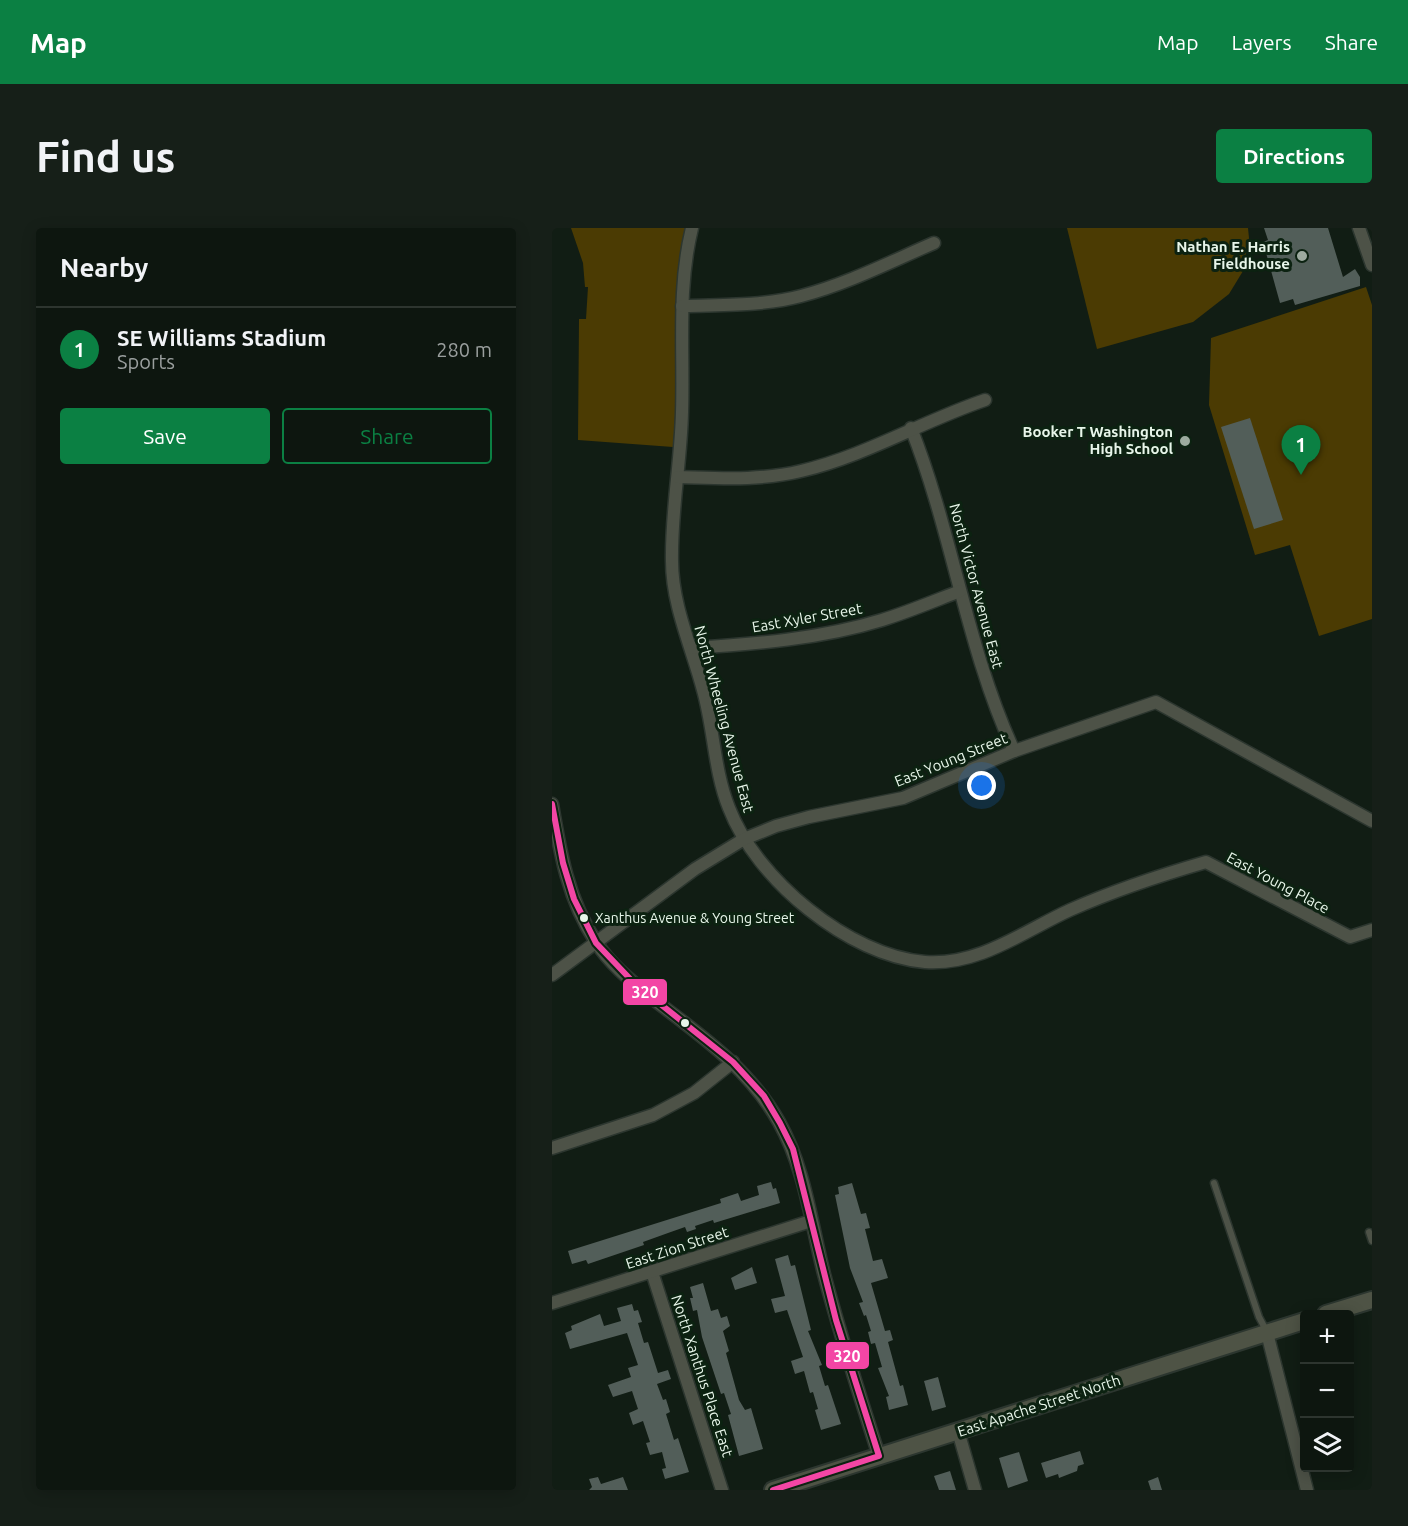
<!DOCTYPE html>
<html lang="en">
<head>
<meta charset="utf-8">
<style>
	:root { --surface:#0d160f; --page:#161f18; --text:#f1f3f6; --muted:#9a9f9e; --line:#2d352f; --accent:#0b8043 }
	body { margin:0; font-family:Ubuntu,sans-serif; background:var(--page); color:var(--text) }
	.controls { position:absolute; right:18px; bottom:18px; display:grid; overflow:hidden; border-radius:6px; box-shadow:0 3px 15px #0003 }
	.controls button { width:54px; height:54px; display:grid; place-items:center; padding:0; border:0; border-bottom:2px solid var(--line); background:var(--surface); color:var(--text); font:30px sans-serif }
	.you { position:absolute; left:430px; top:558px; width:21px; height:21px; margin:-15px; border:4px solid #fff; border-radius:50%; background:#1a73e8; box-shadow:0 0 0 9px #1a73e833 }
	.badge { display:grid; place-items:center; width:39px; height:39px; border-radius:50%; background:var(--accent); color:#fff; font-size:20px; font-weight:700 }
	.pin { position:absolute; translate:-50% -50px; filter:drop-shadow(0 2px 3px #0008) }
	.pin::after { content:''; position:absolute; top:32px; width:21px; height:18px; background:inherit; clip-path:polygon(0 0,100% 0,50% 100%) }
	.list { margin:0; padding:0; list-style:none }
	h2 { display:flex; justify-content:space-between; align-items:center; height:78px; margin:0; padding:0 24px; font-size:26px }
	h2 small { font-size:20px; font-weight:400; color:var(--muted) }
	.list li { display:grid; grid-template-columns:39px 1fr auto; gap:18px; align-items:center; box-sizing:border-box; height:84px; padding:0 24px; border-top:2px solid var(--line) }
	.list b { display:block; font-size:22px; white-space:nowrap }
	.list p { margin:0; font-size:20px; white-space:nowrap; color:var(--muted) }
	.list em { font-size:20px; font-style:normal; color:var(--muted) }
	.actions { display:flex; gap:12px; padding:18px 24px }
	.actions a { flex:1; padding:14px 0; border:2px solid var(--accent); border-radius:6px; text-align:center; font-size:21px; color:var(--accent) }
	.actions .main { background:var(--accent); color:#fff }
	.icon { flex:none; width:33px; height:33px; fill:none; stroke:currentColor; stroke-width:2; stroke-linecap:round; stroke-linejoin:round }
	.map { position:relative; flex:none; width:820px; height:1262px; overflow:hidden; border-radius:6px }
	header { display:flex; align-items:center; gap:36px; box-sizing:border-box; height:84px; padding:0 30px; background:var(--accent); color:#fff }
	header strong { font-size:28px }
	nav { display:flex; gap:33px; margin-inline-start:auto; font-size:21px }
	.intro { display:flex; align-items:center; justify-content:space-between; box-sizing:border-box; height:144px; padding:0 36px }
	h1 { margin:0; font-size:42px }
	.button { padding:15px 27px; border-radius:6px; background:var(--accent); color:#fff; font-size:21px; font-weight:700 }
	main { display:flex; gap:36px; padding:0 36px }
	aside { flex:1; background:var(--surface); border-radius:6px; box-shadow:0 3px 15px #0003 }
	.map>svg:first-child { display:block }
	.green { fill:#4b3b03 }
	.building { fill:#525e59 }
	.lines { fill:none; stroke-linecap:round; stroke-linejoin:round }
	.service-casing { stroke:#2c362f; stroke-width:9 }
	.minor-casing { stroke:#2c362f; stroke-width:15 }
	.secondary-casing { stroke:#2c362f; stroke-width:20 }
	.service { stroke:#4d5247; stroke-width:6 }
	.minor { stroke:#4d5247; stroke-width:12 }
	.secondary { stroke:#4e5345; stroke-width:16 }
	.bus-1-casing { stroke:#0c2211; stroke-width:10 }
	.bus-1 { stroke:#f346a5; stroke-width:6 }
	.poi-dot { fill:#9daa9f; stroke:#0c2211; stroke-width:2 }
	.bus-dot { fill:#e8f6ea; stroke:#0c2211; stroke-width:2 }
	.labels { text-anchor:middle; stroke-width:6; stroke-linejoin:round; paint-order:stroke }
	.bus-label { font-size:14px; fill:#e8f6ea; stroke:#0c2211; text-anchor:start }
	.poi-label { font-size:15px; font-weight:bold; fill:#e8f6ea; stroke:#0c2211; text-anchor:end }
	.street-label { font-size:15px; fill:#e8f6ea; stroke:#0c2211 }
	.line-badge { stroke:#0c2211; stroke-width:2 }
	.badge-label { font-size:16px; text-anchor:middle; font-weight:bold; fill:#fff }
</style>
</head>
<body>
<header>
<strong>Map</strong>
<nav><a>Map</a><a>Layers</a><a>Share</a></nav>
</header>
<div class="intro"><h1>Find us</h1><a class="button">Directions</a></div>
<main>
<aside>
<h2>Nearby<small></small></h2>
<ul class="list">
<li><span class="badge">1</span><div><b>SE Williams Stadium</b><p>Sports</p></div><em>280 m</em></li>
</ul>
<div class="actions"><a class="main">Save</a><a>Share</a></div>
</aside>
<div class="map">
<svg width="820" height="1262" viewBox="0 0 820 1262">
	<rect width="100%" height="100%" fill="#111d14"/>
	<!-- green -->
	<g class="green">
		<path d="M19,0h116c-16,73 -7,145 -14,219l-95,-7 1,-121h7l2,-32h-3l-2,-24z"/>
		<path d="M515,0h181l1,10 -6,33 -14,23 -36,28 -96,27z"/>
		<path d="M814,59l6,18v314l-53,17 -29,-91 -35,10 -46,-150 2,-67z"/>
	</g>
	<!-- building -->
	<g class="building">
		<path d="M712,0h64l15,49 12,-8 5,8v9l-65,19 -2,-6 -13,4 -17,-61 5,-2z"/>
		<path d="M698,190l33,102 -29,9 -33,-102z"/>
		<path d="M219,954l2,7 3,-1 4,15 -66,20 -1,-3 -18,6 1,3 -9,3 -2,-5 -17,6 -25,9 1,3 -56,19 -2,-4 -14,4 -4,-13 153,-48 -1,-4 18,-6 3,8 18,-6 -2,-9z"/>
		<path d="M300,955l9,31 5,-1 4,15 -5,1 8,32 9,-2 6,19 -17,5 14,48 5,-1 3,10 -5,2 12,44 3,-1 5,20 -19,5 -3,-13 3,-1 -11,-28 4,-1 -7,-24 -4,1 -3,-12 3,-1 -5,-16 -2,1 -5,-13 4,-1 -13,-34 -15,-73 4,-1 -1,-7z"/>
		<path d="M236,1027l3,11 4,-1 16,65 -3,1 14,34 -3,1 6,20 3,-1 13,39 -20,6 -6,-20 3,-1 -5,-17 -3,1 -6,-22 -9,3 -4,-13 12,-4 -16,-47 -12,3 -4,-14 14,-3 -10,-37z"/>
		<path d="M200,1039l5,16 -22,7 -4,-12z"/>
		<path d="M151,1055l8,28 7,-2 3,9 6,-2 3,10 -7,5 6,20 -3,2 13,47 6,10 6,-2 12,41 -24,7 -11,-41 3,-1 -7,-21 -3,1 -19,-57 -5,-27 -4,1 -3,-13h3l-3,-11z"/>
		<path d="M80,1076l2,7 4,-1 4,12 -4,1 6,20 4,-1 10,31 10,-3 3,9 -14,5 6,16 3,-1 4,13 -4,2 8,26 4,-2 11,34 -24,7 -3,-10 4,-1 -4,-16 -12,3 -4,-12 4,-1 -7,-21 -10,4 -4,-12 9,-4 -6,-18 -19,6 -5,-12 23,-8 -3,-9 10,-3 -11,-32 -57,16 -5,-16 7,-3 -1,-4 29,-12 4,12 17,-5 -4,-13z"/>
		<path d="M386,1149l8,30 -14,4 -8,-30z"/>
		<path d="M528,1223l4,13 -6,2 -1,5 -18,7 -1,-4 -12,4 -5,-15z"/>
		<path d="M467,1224l9,29 -20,7 -9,-30z"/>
		<path d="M398,1243l6,19h-17l-5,-14z"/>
		<path d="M46,1249l3,7 22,-7 5,13h-39l3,-3 -3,-8z"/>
		<path d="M606,1249l4,13h-11l-3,-9z"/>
	</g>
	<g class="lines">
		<!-- service casing -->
		<g class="service-casing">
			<g id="service">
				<path d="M662,955l45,134 8,15"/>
				<path d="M817,1004l3,9"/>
			</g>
		</g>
		<!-- minor casing -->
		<g class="minor-casing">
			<g id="minor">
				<path d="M140,0c-15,61 -8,122 -10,184 -1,49 -11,99 -10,149 0,44 20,87 31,129 11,38 11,81 26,118 27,71 120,148 196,154 54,4 99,-31 145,-52 43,-19 91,-35 136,-48l144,75 22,-7"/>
				<path d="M807,0l13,37"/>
				<path d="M130,78c40,-1 81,0 119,-10 46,-12 89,-34 133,-53"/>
				<path d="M359,200c42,106 55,219 103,323"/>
				<path d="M126,249c41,1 82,4 123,-6 64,-15 122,-50 184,-71"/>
				<path d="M139,420c64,-4 129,-9 191,-28 26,-8 52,-19 78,-29"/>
				<path d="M0,576c8,48 16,96 44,138 15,24 39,42 61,60 46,35 93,68 122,120 26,46 32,101 45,152 16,61 36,122 55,182"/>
				<path d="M0,747l143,-106 49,-30 32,-13 33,-9 94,-19 111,-47 142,-49 216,119"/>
				<path d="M0,920l101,-33 41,-22 39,-31"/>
				<path d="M100,1044l70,218"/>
				<path d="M0,1075l259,-82"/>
				<path d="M715,1105l40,157"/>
				<path d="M406,1203l17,59"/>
			</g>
		</g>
		<!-- secondary casing -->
		<g class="secondary-casing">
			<g id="secondary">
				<path d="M774,1086l46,-14"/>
				<path d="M221,1262l531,-169"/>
			</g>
		</g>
		<!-- service -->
		<use href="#service" class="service"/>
		<!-- minor -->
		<use href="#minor" class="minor"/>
		<!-- secondary -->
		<use href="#secondary" class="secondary"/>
		<!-- bus-1 casing -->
		<g class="bus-1-casing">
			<path id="bus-1" d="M0,576l11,59 11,36 22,44 38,40 99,79 31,34 16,27 13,26 43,171 43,136 -106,34"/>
		</g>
		<!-- bus-1 -->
		<use href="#bus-1" class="bus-1"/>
	</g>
	<!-- markers -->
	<g class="poi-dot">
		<circle cx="750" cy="28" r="6"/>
		<circle cx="633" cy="213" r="6"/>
	</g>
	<g class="bus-dot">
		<circle cx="32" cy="690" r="5"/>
		<circle cx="133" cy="795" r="5"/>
	</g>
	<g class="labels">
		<!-- bus labels -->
		<g class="bus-label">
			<text x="43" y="695">Xanthus Avenue &amp; Young Street</text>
		</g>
		<!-- poi labels -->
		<g class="poi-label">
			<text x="738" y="24">Nathan E. Harris<tspan x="738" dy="17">Fieldhouse</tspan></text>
			<text x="621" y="209">Booker T Washington<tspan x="621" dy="17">High School</tspan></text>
		</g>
		<!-- street labels -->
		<g class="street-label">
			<text transform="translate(424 358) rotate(75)" y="5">North Victor Avenue East</text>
			<text transform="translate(255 390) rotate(-10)" y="5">East Xyler Street</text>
			<text transform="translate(172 491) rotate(75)" y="5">North Wheeling Avenue East</text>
			<text transform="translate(399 532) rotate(-22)" y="5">East Young Street</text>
			<text transform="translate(726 655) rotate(28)" y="5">East Young Place</text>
			<text transform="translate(125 1020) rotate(-18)" y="5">East Zion Street</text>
			<text transform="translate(150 1148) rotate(72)" y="5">North Xanthus Place East</text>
			<text transform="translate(487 1178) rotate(-18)" y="5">East Apache Street North</text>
		</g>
	</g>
	<g class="line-badge">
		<rect x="70" y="750" width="46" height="28" rx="6" fill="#f346a5"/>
		<rect x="273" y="1113" width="45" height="29" rx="6" fill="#f346a5"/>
	</g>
	<g class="badge-label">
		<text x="93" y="770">320</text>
		<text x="295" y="1134">320</text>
	</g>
</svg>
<div class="controls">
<button>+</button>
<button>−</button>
<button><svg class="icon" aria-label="layers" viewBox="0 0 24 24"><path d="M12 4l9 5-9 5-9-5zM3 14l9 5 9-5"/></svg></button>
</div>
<div class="you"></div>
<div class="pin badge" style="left:749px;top:247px">1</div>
</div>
</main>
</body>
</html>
